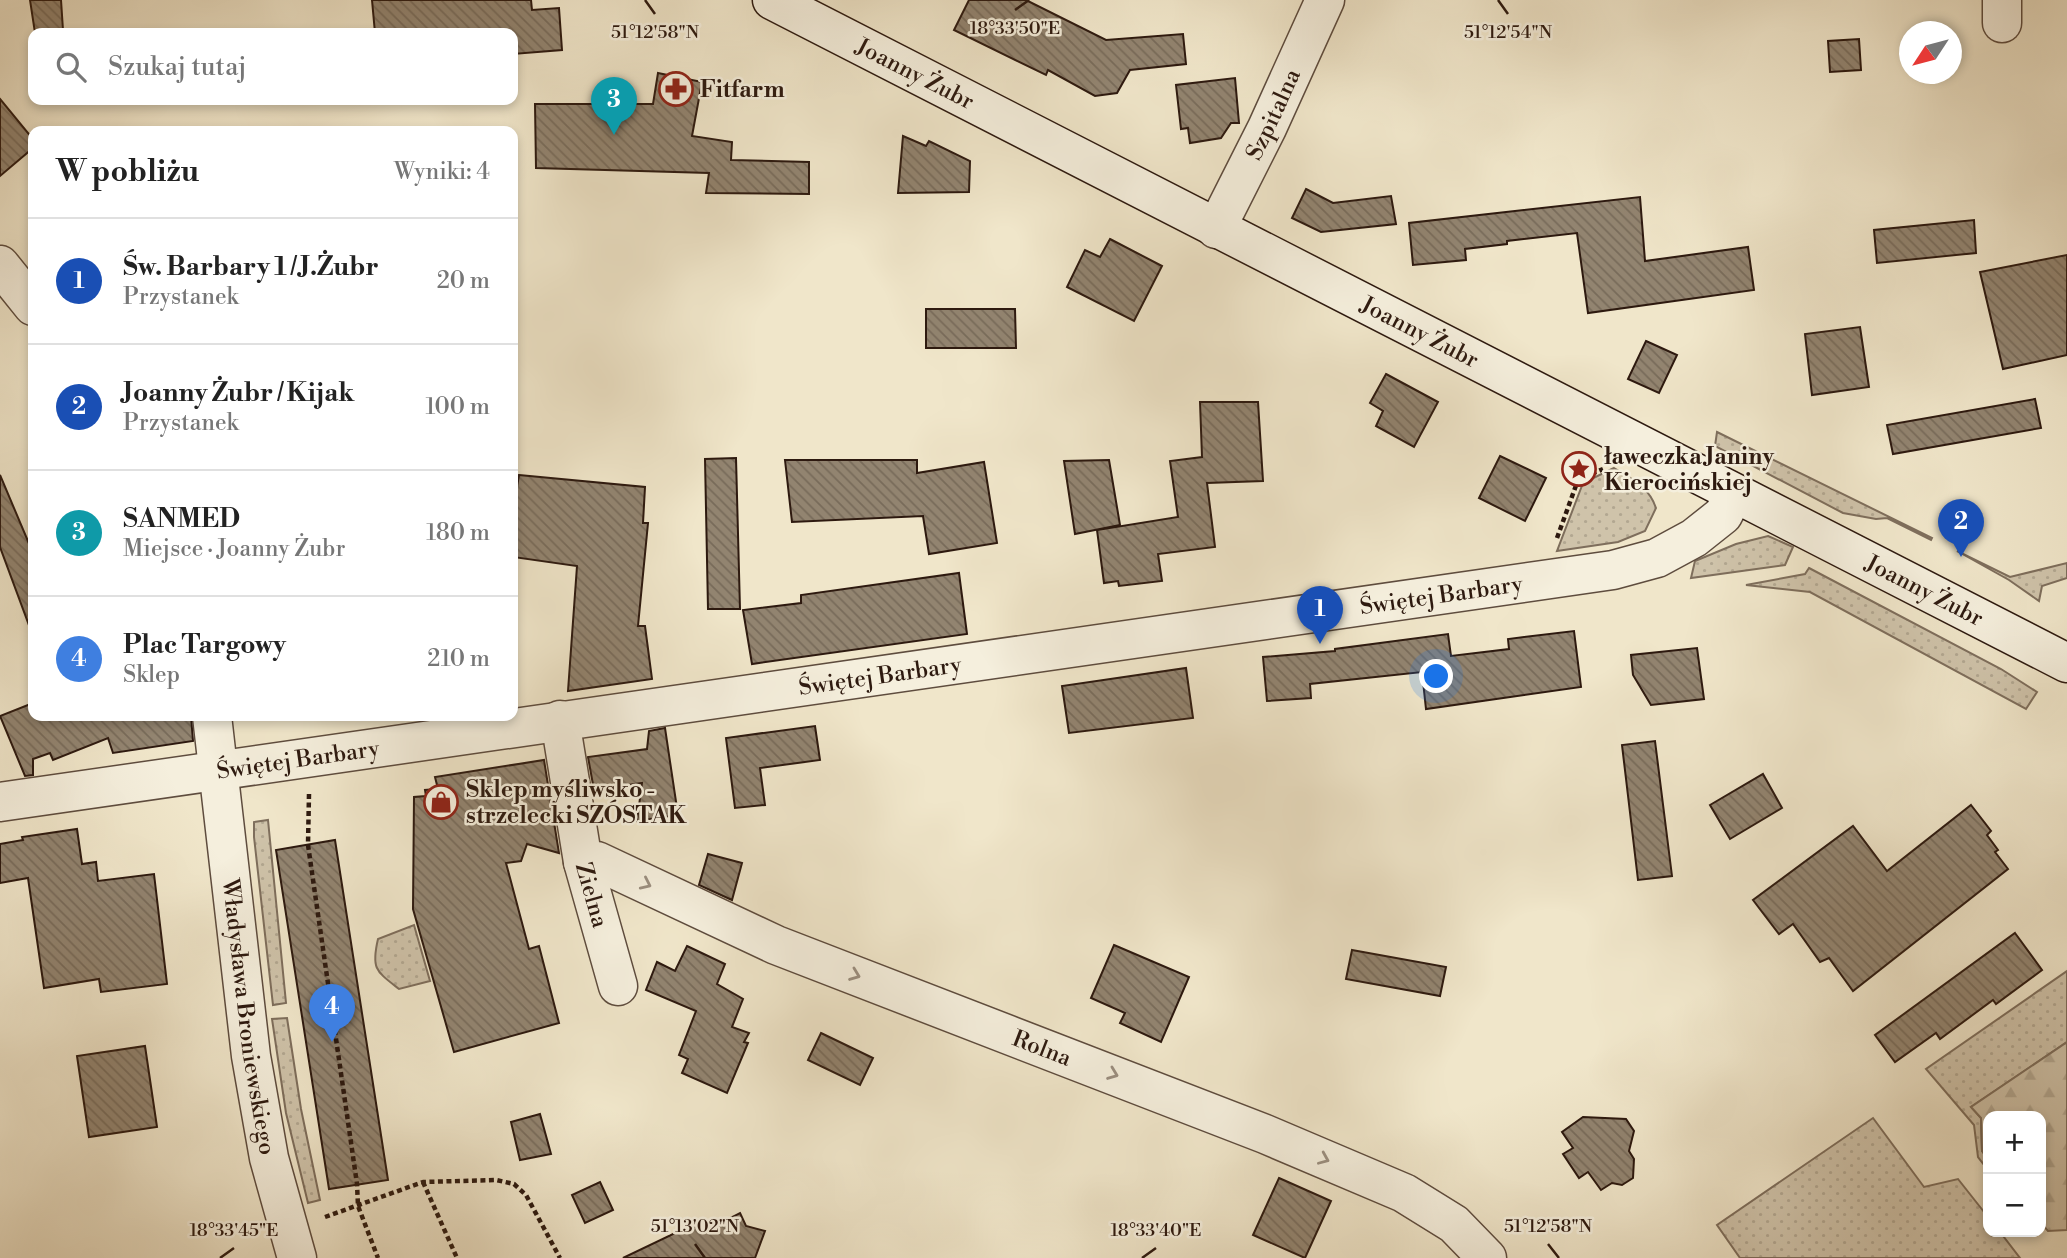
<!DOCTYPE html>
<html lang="pl">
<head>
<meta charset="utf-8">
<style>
	:root { --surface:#fff; --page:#f6f6f6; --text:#222; --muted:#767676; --line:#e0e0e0; --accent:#7c3aed }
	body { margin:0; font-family:"Libre Bodoni",serif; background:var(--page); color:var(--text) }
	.controls { position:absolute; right:21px; bottom:21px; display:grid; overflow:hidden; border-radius:14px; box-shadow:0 4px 10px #0003 }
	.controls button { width:63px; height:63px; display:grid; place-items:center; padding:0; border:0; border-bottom:2px solid var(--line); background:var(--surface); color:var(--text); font:35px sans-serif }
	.compass { position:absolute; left:1899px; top:21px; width:63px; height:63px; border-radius:50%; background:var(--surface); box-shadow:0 4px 10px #0003; rotate:234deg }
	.you { position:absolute; left:1437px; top:677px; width:24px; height:24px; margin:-18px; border:5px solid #fff; border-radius:50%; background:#1a73e8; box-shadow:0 0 0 10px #1a73e833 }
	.badge { display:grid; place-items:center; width:46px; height:46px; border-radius:50%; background:var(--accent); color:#fff; font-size:23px; font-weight:700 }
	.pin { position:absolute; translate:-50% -58px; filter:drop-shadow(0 2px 4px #0008) }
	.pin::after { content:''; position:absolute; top:37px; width:24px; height:21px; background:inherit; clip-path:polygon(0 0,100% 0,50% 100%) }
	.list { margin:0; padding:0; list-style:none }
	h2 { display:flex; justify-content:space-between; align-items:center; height:91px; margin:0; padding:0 28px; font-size:30px }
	h2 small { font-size:23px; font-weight:400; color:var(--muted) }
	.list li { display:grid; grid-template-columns:46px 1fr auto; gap:21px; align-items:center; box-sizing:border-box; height:126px; padding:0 28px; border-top:2px solid var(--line) }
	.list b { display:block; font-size:26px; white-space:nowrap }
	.list p { margin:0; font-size:23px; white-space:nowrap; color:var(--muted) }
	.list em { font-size:23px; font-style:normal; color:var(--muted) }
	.icon { flex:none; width:38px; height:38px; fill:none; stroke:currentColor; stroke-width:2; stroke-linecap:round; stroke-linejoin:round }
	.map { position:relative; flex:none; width:2067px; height:1258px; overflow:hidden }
	.search { position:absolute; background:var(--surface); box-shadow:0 4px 10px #0003; left:28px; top:28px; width:490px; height:77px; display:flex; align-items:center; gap:18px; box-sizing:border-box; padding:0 24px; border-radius:14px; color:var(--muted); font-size:26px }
	.panel { position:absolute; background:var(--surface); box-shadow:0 4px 10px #0003; left:28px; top:126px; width:490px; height:595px; border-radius:14px }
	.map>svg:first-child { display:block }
	.grass { fill:url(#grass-dots); stroke:#7e6e5c; stroke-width:2 }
	.forest { fill:url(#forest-firs); stroke:#7e6e5c; stroke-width:2 }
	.building { fill:url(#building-back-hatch); stroke:#2d190f; stroke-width:2 }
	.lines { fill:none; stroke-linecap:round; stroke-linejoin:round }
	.street-casing { stroke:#5e4c3e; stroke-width:41 }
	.secondary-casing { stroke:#2d190f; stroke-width:41 }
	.path { stroke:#2d190f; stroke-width:4.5; stroke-dasharray:5 3.5; stroke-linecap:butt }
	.street { stroke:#f5efdd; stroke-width:38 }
	.secondary { stroke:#f5efdd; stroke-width:38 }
	.oneway { stroke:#9b8f80 }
	.ticks { fill:none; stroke:#2d190f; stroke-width:2.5 }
	.labels { text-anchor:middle; stroke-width:5; stroke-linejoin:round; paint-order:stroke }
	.street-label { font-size:23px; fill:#2d190f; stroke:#f5efdd }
	.poi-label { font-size:23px; font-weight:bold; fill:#2d190f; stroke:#f5efdd; text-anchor:start }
	.ticks-label { font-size:18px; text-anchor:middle; fill:#2d190f; stroke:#f5efdd; stroke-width:5; stroke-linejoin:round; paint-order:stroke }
</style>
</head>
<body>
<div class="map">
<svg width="2067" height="1258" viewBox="0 0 2067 1258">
	<defs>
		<pattern id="grass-dots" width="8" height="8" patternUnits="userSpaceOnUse" patternTransform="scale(1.75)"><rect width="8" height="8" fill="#cfc3aa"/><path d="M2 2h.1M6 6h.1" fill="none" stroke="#b2a791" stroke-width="1.8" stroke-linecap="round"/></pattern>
		<pattern id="forest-firs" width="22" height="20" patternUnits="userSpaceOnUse" patternTransform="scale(1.75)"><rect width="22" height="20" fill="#cfc3aa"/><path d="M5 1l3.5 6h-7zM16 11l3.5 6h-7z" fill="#b2a791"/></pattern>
		<pattern id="building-back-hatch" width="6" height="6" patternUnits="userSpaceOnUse" patternTransform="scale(1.75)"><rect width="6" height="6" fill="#928470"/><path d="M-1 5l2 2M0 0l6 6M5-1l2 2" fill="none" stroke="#786b5a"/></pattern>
	</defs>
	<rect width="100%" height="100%" fill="#f0e6ca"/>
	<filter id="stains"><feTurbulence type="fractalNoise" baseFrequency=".00286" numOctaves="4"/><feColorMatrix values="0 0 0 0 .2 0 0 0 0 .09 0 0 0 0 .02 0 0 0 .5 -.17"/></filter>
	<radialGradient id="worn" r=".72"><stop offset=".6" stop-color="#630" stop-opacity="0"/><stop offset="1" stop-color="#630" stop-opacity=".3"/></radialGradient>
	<!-- grass -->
	<g class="grass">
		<path d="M1717,432l215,106 -1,2 -44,-22 -11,1 -33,-6 -128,-67z"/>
		<path d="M1614,468c18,11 35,19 42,40l-11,23 -27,11 -61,9 26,-68z"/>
		<path d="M1768,536l25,11 -8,18 -94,13 4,-17 41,-17z"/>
		<path d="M1957,551l53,26 57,-14v15l-25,8 -3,15 -30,-21z"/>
		<path d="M1809,568l192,101 36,23 -11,17 -216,-117 -64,-7 59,-11z"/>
		<path d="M268,820l18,183 -13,2 -19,-168v-15z"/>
		<path d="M414,925l16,56 -31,8c-23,-18 -28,-20 -21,-50z"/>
		<path d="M2067,971v71l-96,65 10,11 1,33 6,8v11l-10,-13 -4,-32 -48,-56z"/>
		<path d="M287,1018l14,91 19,91 -12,3 -22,-90 -14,-94z"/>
		<path d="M1873,1118l51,69 34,-8 30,38v15h12l20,26h-280l-23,-33z"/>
	</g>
	<!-- forest -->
	<path class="forest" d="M2067,1042v188l-19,1 -7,-8v-107h-53v43l-6,-8 -1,-33 -10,-11z"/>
	<!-- building -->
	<g class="building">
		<path d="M30,0h31l2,30 -28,3z"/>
		<path d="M372,0h159l1,10 27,-2 3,42 -49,4v-21h-138z"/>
		<path d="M969,0h57l80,40 77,-6 3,30 -56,6 -13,23 -22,3 -47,-26 -2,5 -92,-45z"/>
		<path d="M1859,39l2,31 -31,2 -2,-31z"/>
		<path d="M658,73l44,9 -10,54 40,6 -1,18 78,2v32l-103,-1 3,-20 -173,-5 -1,-64h118z"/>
		<path d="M1235,78l4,45h-8l-10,15 -31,5 -2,-15 -7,1 -5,-44z"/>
		<path d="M0,99l33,40v9l-33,28z"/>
		<path d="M903,136l23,10 3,-5 41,20 -1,31 -71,1z"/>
		<path d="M1306,189l27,14 58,-7 5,28 -75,8 -29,-14z"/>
		<path d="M1640,197l5,64 103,-14 6,43 -166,23 -11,-80 -70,8v3l-42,5 1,11 -53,5 -4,-42z"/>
		<path d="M1974,220l2,33 -99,10 -3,-33z"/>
		<path d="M1110,239l52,27 -28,55 -67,-34 18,-37 15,7z"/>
		<path d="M2067,255v100l-64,14 -23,-97z"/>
		<path d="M926,309h89l1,39h-90z"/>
		<path d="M1860,327l9,60 -57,8 -7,-61z"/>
		<path d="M1646,341l31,14 -18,38 -31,-14z"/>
		<path d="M1386,374l52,28 -24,45 -38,-21 7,-15 -13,-8z"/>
		<path d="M2035,399l6,29 -148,26 -6,-29z"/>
		<path d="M1200,402h58l5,79 -56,2 8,64 -57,7 4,27 -43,5 -1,-5 -14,2 -7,-53 81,-13 -8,-56 32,-4z"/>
		<path d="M1500,456l46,22 -21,43 -46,-23z"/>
		<path d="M736,458l4,151h-32l-3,-150z"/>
		<path d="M785,460h132v13l67,-11 13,81 -68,11 -6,-38 -131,6z"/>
		<path d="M1109,460l11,65 -45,9 -11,-73z"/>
		<path d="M0,475l33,78v74l-3,1 -30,-81z"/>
		<path d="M519,475l126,12 -2,36h5l-10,103h7l7,53 -84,12 9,-125 -64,-9v-71l4,1z"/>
		<path d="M959,573l8,61 -215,30 -9,-54 58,-7v-8z"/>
		<path d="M1574,631l7,56 -155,22 -4,-37 -112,12 1,14 -44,3 -4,-44 72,-6v-2l113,-15 3,22 58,-7 -1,-10z"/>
		<path d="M1697,648l7,51 -53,6 -18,-30 -2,-20z"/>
		<path d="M1186,668l7,50 -124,15 -7,-47z"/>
		<path d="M33,703v13h158l2,25 -80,12 -5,-15 -55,22 -3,-7 -17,6v16l-8,1 -25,-60z"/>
		<path d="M815,726l5,34 -60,8 5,37 -30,3 -9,-70z"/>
		<path d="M665,728l13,87 -41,6 5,-38 -48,7 -6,-33 59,-8 2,-18z"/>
		<path d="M1655,741l17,135 -34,4 -16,-135z"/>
		<path d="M544,760l15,93 -32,-9 -6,17 -15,2 23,86 10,-3 20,77 -105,29 -41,-143 1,-112 12,-1 -1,-6 13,-1 -3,-12z"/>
		<path d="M1763,774l19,34 -52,31 -20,-34z"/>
		<path d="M1971,805l20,26 -4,4 11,15 -3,2 13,17 -155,122 -24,-33 -9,4 -27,-38 -14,10 -26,-34 100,-74 34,45z"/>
		<path d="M77,829l5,35 14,-2 2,19 56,-7 13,110 -66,8 -2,-13 -55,9 -16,-110 -28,5v-39l23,-4 -1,-3z"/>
		<path d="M335,840l53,340 -59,9 -53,-339z"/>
		<path d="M708,854l34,9 -10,37 -33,-15z"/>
		<path d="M2015,933l27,37 -46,34 -3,-4 -53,39 -4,-6 -41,29 -20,-27z"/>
		<path d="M1114,945l75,32 -28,65 -41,-19 5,-10 -34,-15z"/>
		<path d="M687,946l38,18 -8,20 26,15 -11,28 17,6 -5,9 4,1 -21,50 -45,-20 6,-14 -9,-4 17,-44 -50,-21 11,-28 18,9z"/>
		<path d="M1352,950l94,17 -6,29 -94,-17z"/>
		<path d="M821,1033l52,25 -13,27 -52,-25z"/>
		<path d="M145,1046l12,81 -68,10 -12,-81z"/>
		<path d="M540,1114l11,40 -31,6 -9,-38z"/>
		<path d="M1583,1117l43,2 8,12 -5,20 5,8 -1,19 -11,7 -10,-2 -11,7 -13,-18 -9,6 -16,-24 10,-6 -11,-16z"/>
		<path d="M1279,1178l52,23 -26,57 -52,-23z"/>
		<path d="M600,1182l13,28 -28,13 -13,-28z"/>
		<path d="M740,1213l6,13 19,5 -10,27h-132l75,-36 5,10z"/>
	</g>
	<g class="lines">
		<!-- street casing -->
		<g class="street-casing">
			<g id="street">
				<path d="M2002,23v-23"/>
				<path id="s1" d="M1216,229l51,-101 58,-128"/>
				<path d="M0,265l33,41"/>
				<path id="s2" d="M212,716l39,340 18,102 28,100"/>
				<path id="s3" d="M560,720l23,142 35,124"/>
				<path id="s4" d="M0,802l1613,-232 44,-12 37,-20 29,-23 11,-21"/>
				<path id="s5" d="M583,862l14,-1 179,84 489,189 139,59 50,31 33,34"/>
			</g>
		</g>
		<!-- secondary casing -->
		<g class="secondary-casing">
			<g id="secondary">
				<path id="s6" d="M772,0l1295,663"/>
			</g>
		</g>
		<!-- path -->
		<g class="path">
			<path d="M1557,538l21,-58 25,-11"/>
			<path d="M309,794l-1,51 49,339 1,22 20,52"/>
			<path d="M423,1182l34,76"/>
			<path d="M325,1217l98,-35 73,-2 18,4 12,11 34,63"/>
		</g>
		<!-- street -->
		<use href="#street" class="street"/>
		<!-- secondary -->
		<use href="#secondary" class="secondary"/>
	</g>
	<!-- one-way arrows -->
	<defs><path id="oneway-chevron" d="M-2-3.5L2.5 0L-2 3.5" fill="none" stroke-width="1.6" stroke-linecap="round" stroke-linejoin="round" transform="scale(1.75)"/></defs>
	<g class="oneway">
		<use href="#oneway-chevron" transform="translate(646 884) rotate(25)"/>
		<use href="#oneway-chevron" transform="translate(855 975) rotate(21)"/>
		<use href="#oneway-chevron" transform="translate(1113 1074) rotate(21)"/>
		<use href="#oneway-chevron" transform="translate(1324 1159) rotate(23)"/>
	</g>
	<!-- ticks -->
	<path class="ticks" d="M645,0l10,14M1498,0l10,14M1015,10l14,-10M695,1244l10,14M1548,1244l11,14M220,1258l14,-10M1142,1258l14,-10"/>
	<!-- icons -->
	<defs>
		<g id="pharmacy-ring" transform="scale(1.75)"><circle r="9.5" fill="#f5efdd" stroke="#8f2418" stroke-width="1.5"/><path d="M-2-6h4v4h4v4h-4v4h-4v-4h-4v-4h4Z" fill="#8f2418"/></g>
		<g id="sight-ring" transform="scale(1.75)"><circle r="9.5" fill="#f5efdd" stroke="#8f2418" stroke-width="1.5"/><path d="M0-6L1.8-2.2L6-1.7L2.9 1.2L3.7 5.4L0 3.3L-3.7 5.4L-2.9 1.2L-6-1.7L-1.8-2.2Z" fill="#8f2418"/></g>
		<g id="shop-ring" transform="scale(1.75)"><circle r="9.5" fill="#f5efdd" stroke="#8f2418" stroke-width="1.5"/><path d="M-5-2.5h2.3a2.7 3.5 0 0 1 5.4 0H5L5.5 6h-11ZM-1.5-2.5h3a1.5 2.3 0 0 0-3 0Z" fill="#8f2418"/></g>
	</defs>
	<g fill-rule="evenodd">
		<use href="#pharmacy-ring" x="676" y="89"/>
		<use href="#sight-ring" x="1579" y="469"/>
		<use href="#shop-ring" x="441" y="802"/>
	</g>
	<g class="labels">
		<!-- street labels -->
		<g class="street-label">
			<text dy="8" stroke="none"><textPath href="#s6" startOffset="161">Joanny Żubr</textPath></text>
			<text dy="8" stroke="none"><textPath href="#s1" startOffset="128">Szpitalna</textPath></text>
			<text dy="8" stroke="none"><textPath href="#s6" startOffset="728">Joanny Żubr</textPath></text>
			<text dy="8" stroke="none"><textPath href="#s6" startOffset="1295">Joanny Żubr</textPath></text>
			<text dy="8" stroke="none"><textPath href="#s4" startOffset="1456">Świętej Barbary</textPath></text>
			<text dy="8" stroke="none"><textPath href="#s4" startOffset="889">Świętej Barbary</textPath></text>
			<text dy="8" stroke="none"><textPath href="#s4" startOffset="301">Świętej Barbary</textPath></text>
			<text dy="8" stroke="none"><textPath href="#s3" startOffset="178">Zielna</textPath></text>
			<text dy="8" stroke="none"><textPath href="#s2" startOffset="303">Władysława Broniewskiego</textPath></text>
			<text dy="8" stroke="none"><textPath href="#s5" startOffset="497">Rolna</textPath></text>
		</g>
		<!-- poi labels -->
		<g class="poi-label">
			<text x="700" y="97">Fitfarm</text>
			<text x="1604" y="464">ławeczka Janiny<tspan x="1604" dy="26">Kierocińskiej</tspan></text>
			<text x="466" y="797">Sklep myśliwsko -<tspan x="466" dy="26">strzelecki SZÓSTAK</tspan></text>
		</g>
	</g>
	<g class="ticks-label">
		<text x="1015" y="34">18°33'50"E</text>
		<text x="655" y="38">51°12'58"N</text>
		<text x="1508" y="38">51°12'54"N</text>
		<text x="695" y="1232">51°13'02"N</text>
		<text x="1548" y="1232">51°12'58"N</text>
		<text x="234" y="1236">18°33'45"E</text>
		<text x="1156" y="1236">18°33'40"E</text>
	</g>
	<rect width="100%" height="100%" filter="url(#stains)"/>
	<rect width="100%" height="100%" fill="url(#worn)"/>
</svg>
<div class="controls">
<button>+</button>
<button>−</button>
</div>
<svg class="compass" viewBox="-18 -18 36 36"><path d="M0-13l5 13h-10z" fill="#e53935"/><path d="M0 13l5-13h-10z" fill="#767676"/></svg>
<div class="you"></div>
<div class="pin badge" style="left:1320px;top:644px;background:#1a4fb4">1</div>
<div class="pin badge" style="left:1961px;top:557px;background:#1a4fb4">2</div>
<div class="pin badge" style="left:614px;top:135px;background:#0f9aa8">3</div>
<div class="pin badge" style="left:332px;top:1042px;background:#3f7fe0">4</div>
<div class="search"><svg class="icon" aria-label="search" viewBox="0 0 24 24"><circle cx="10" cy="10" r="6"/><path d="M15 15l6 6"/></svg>Szukaj tutaj</div>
<section class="panel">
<h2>W pobliżu<small>Wyniki: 4</small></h2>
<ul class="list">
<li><span class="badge" style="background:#1a4fb4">1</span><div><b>Św. Barbary 1 / J.Żubr</b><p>Przystanek</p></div><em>20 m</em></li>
<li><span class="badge" style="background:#1a4fb4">2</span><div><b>Joanny Żubr / Kijak</b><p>Przystanek</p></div><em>100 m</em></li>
<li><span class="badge" style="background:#0f9aa8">3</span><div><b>SANMED</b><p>Miejsce · Joanny Żubr</p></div><em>180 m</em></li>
<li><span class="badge" style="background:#3f7fe0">4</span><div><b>Plac Targowy</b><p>Sklep</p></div><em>210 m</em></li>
</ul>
</section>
</div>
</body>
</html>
